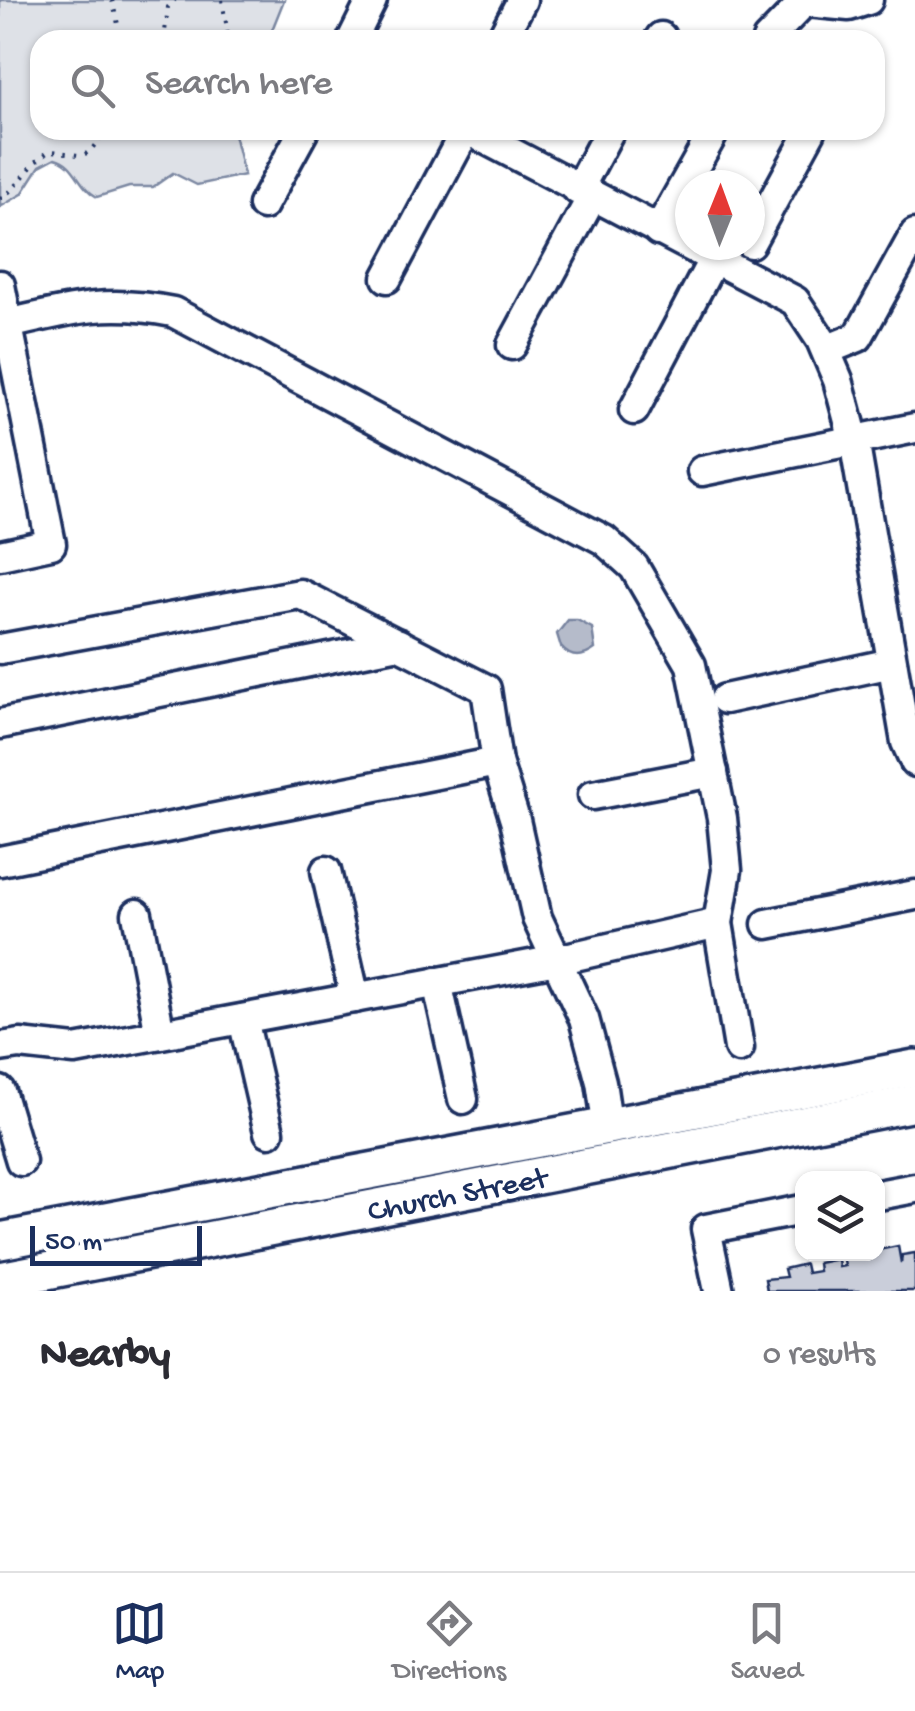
<!DOCTYPE html>
<html lang="en">
<head>
<meta charset="utf-8">
<style>
	:root { --surface:#fff; --page:#f7f7f7; --text:#2b2b33; --muted:#7c7c81; --line:#e1e1e2; --accent:#1b2f5e }
	body { margin:0; font-family:"Gochi Hand",sans-serif; background:var(--page); color:var(--text) }
	.controls { position:absolute; right:30px; bottom:30px; display:grid; overflow:hidden; border-radius:20px; box-shadow:0 2px 8px #0004 }
	.controls button { width:90px; height:90px; display:grid; place-items:center; padding:0; border:0; border-bottom:2px solid var(--line); background:var(--surface); color:var(--text); font:50px sans-serif }
	.compass { position:absolute; left:675px; top:170px; width:90px; height:90px; border-radius:50%; background:var(--surface); box-shadow:0 2px 8px #0004; rotate:1deg }
	.scale { position:absolute; left:30px; bottom:25px; width:172px; box-sizing:border-box; padding-left:10px; border:5px solid #1b2f5e; border-top:0; font-size:28px; line-height:35px; white-space:nowrap; color:#1b2f5e; -webkit-text-stroke:8px #fff; paint-order:stroke }
	.list { margin:0; padding:0; list-style:none }
	h2 { display:flex; justify-content:space-between; align-items:center; height:130px; margin:0; padding:0 40px; font-size:42px }
	h2 small { font-size:32px; font-weight:400; color:var(--muted) }
	.icon { flex:none; width:55px; height:55px; fill:none; stroke:currentColor; stroke-width:2; stroke-linecap:round; stroke-linejoin:round }
	.map { position:relative; flex:none; width:915px; height:1291px; overflow:hidden }
	.search { position:absolute; background:var(--surface); box-shadow:0 2px 8px #0004; left:30px; right:30px; top:30px; height:110px; display:flex; align-items:center; gap:25px; box-sizing:border-box; padding:0 35px; border-radius:30px; color:var(--muted); font-size:38px }
	.sheet { height:280px; background:var(--surface) }
	nav { display:flex; justify-content:space-around; align-items:center; box-sizing:border-box; height:140px; border-top:2px solid var(--line); background:var(--surface); font-size:28px; color:var(--muted) }
	nav a { display:grid; justify-items:center; gap:5px }
	nav .on { color:var(--accent) }
	.map>svg:first-child { display:block }
	.green { fill:#dee1e7; stroke:#7c88a2; stroke-width:2.5 }
	.water { fill:#b5bbca; stroke:#77839f; stroke-width:2.5 }
	.building { fill:#caceda; stroke:#1b2f5e; stroke-width:2.5 }
	.lines { fill:none; stroke-linecap:round; stroke-linejoin:round }
	.minor-casing { stroke:#1b2f5e; stroke-width:35 }
	.major-casing { stroke:#1b2f5e; stroke-width:42 }
	.path { stroke:#1b2f5e; stroke-width:4; stroke-dasharray:2.5 8; stroke-linecap:butt }
	.minor { stroke:#fff; stroke-width:28 }
	.major { stroke:#fff; stroke-width:35 }
	.labels { text-anchor:middle; stroke-width:9; stroke-linejoin:round; paint-order:stroke }
	.street-label { font-size:32px; fill:#1b2f5e; stroke:#fff }
</style>
</head>
<body>
<div class="map">
<svg width="915" height="1291" viewBox="0 0 915 1291">
	<rect width="100%" height="100%" fill="#fff"/>
	<filter id="ink" filterUnits="userSpaceOnUse"><feTurbulence type="fractalNoise" baseFrequency=".01" numOctaves="2"/><feDisplacementMap in="SourceGraphic" scale="20" xChannelSelector="R" yChannelSelector="G"/><feConvolveMatrix kernelMatrix="1 2 1 2 8 2 1 2 1" color-interpolation-filters="sRGB"/></filter>
	<g filter="url(#ink)">
		<!-- green -->
		<path class="green" d="M0,0h284l-16,40h-228v90h193l11,45 -47,10 -24,-12 -20,14h-24l-32,10c-19,-10 -21,-34 -42,-39l-15,8 -18,28 -22,13z"/>
		<!-- water -->
		<path class="water" d="M568,620h9l15,8 3,21c-12,9 -24,10 -34,-2l-4,-13z"/>
		<!-- building -->
		<path class="building" d="M898,1246l3,17 1,-8 13,-2v38h-148l-2,-12 21,-2 -2,-8 21,-5 2,9 12,-2 -1,-8 20,-4 1,8 6,-1 -2,-9 16,-3 7,4 10,-2 2,-6z"/>
		<g class="lines">
			<!-- minor casing -->
			<g class="minor-casing">
				<g id="minor">
					<path d="M807,2l42,4 19,-6"/>
					<path d="M352,40l20,-40"/>
					<path d="M501,40l21,-40"/>
					<path d="M659,40l2,-3"/>
					<path d="M767,40l39,-40"/>
					<path d="M468,130l327,171 26,39 17,40 16,60 52,302 9,20"/>
					<path d="M578,190l32,-60"/>
					<path d="M263,205l41,-75"/>
					<path d="M658,231l57,-101"/>
					<path d="M750,243l61,-112"/>
					<path d="M387,278l79,-148"/>
					<path d="M0,285l51,259 -51,11"/>
					<path d="M8,324c63,-15 100,-25 165,-12l431,228 30,27 57,98 31,153 5,52 -9,53 21,125"/>
					<path d="M512,345l80,-148"/>
					<path d="M826,350l32,-13 57,-103"/>
					<path d="M634,410l79,-150"/>
					<path d="M702,471l213,-43"/>
					<path d="M0,649l300,-55 186,95 11,73 18,58 22,98 47,101 17,63 7,47"/>
					<path d="M725,699l167,-36"/>
					<path d="M0,724l399,-80"/>
					<path d="M593,795l120,-23"/>
					<path d="M0,861l497,-99"/>
					<path d="M326,871l29,127"/>
					<path d="M137,914l23,120"/>
					<path d="M767,924l148,-29"/>
					<path d="M437,982l26,117"/>
					<path d="M243,1019l26,113"/>
					<path d="M0,1047l20,-3 55,6 482,-90 161,-37"/>
					<path d="M0,1091l21,70"/>
					<path d="M878,1195l37,-7"/>
					<path d="M719,1291l-13,-62 96,-19"/>
				</g>
			</g>
			<!-- major casing -->
			<g class="major-casing">
				<g id="major">
					<path d="M0,1241l915,-173"/>
					<path d="M0,1280l915,-177"/>
				</g>
			</g>
			<!-- path -->
			<g class="path">
				<path d="M112,0l10,40"/>
				<path d="M222,0l7,40"/>
				<path d="M164,40l4,-33 7,-7"/>
				<path d="M0,199c21,-13 29,-36 50,-48 38,3 31,14 56,-21"/>
			</g>
			<!-- minor -->
			<use href="#minor" class="minor"/>
			<!-- major -->
			<use href="#major" class="major"/>
		</g>
	</g>
	<g class="labels">
		<!-- street labels -->
		<g class="street-label">
			<text transform="translate(457 1192) rotate(-11)" y="11">Church Street</text>
		</g>
	</g>
</svg>
<div class="controls">
<button><svg class="icon" aria-label="layers" viewBox="0 0 24 24"><path d="M12 4l9 5-9 5-9-5zM3 14l9 5 9-5"/></svg></button>
</div>
<svg class="compass" viewBox="-18 -18 36 36"><path d="M0-13l5 13h-10z" fill="#e53935"/><path d="M0 13l5-13h-10z" fill="#7c7c81"/></svg>
<div class="scale">50 m</div>
<div class="search"><svg class="icon" aria-label="search" viewBox="0 0 24 24"><circle cx="10" cy="10" r="6"/><path d="M15 15l6 6"/></svg>Search here</div>
</div>
<section class="sheet">
<h2>Nearby<small>0 results</small></h2>
<ul class="list">
</ul>
</section>
<nav>
<a class="on"><svg class="icon" aria-label="map" viewBox="0 0 24 24"><path d="M3 6l6-2 6 2 6-2v14l-6 2-6-2-6 2zM9 4v14M15 6v14"/></svg>Map</a>
<a><svg class="icon" aria-label="directions" viewBox="0 0 24 24"><path d="M12 3l9 9-9 9-9-9zM9 14v-3h6M13 9l2 2-2 2"/></svg>Directions</a>
<a><svg class="icon" aria-label="saved" viewBox="0 0 24 24"><path d="M7 4h10v16l-5-4-5 4z"/></svg>Saved</a>
</nav>
</body>
</html>
